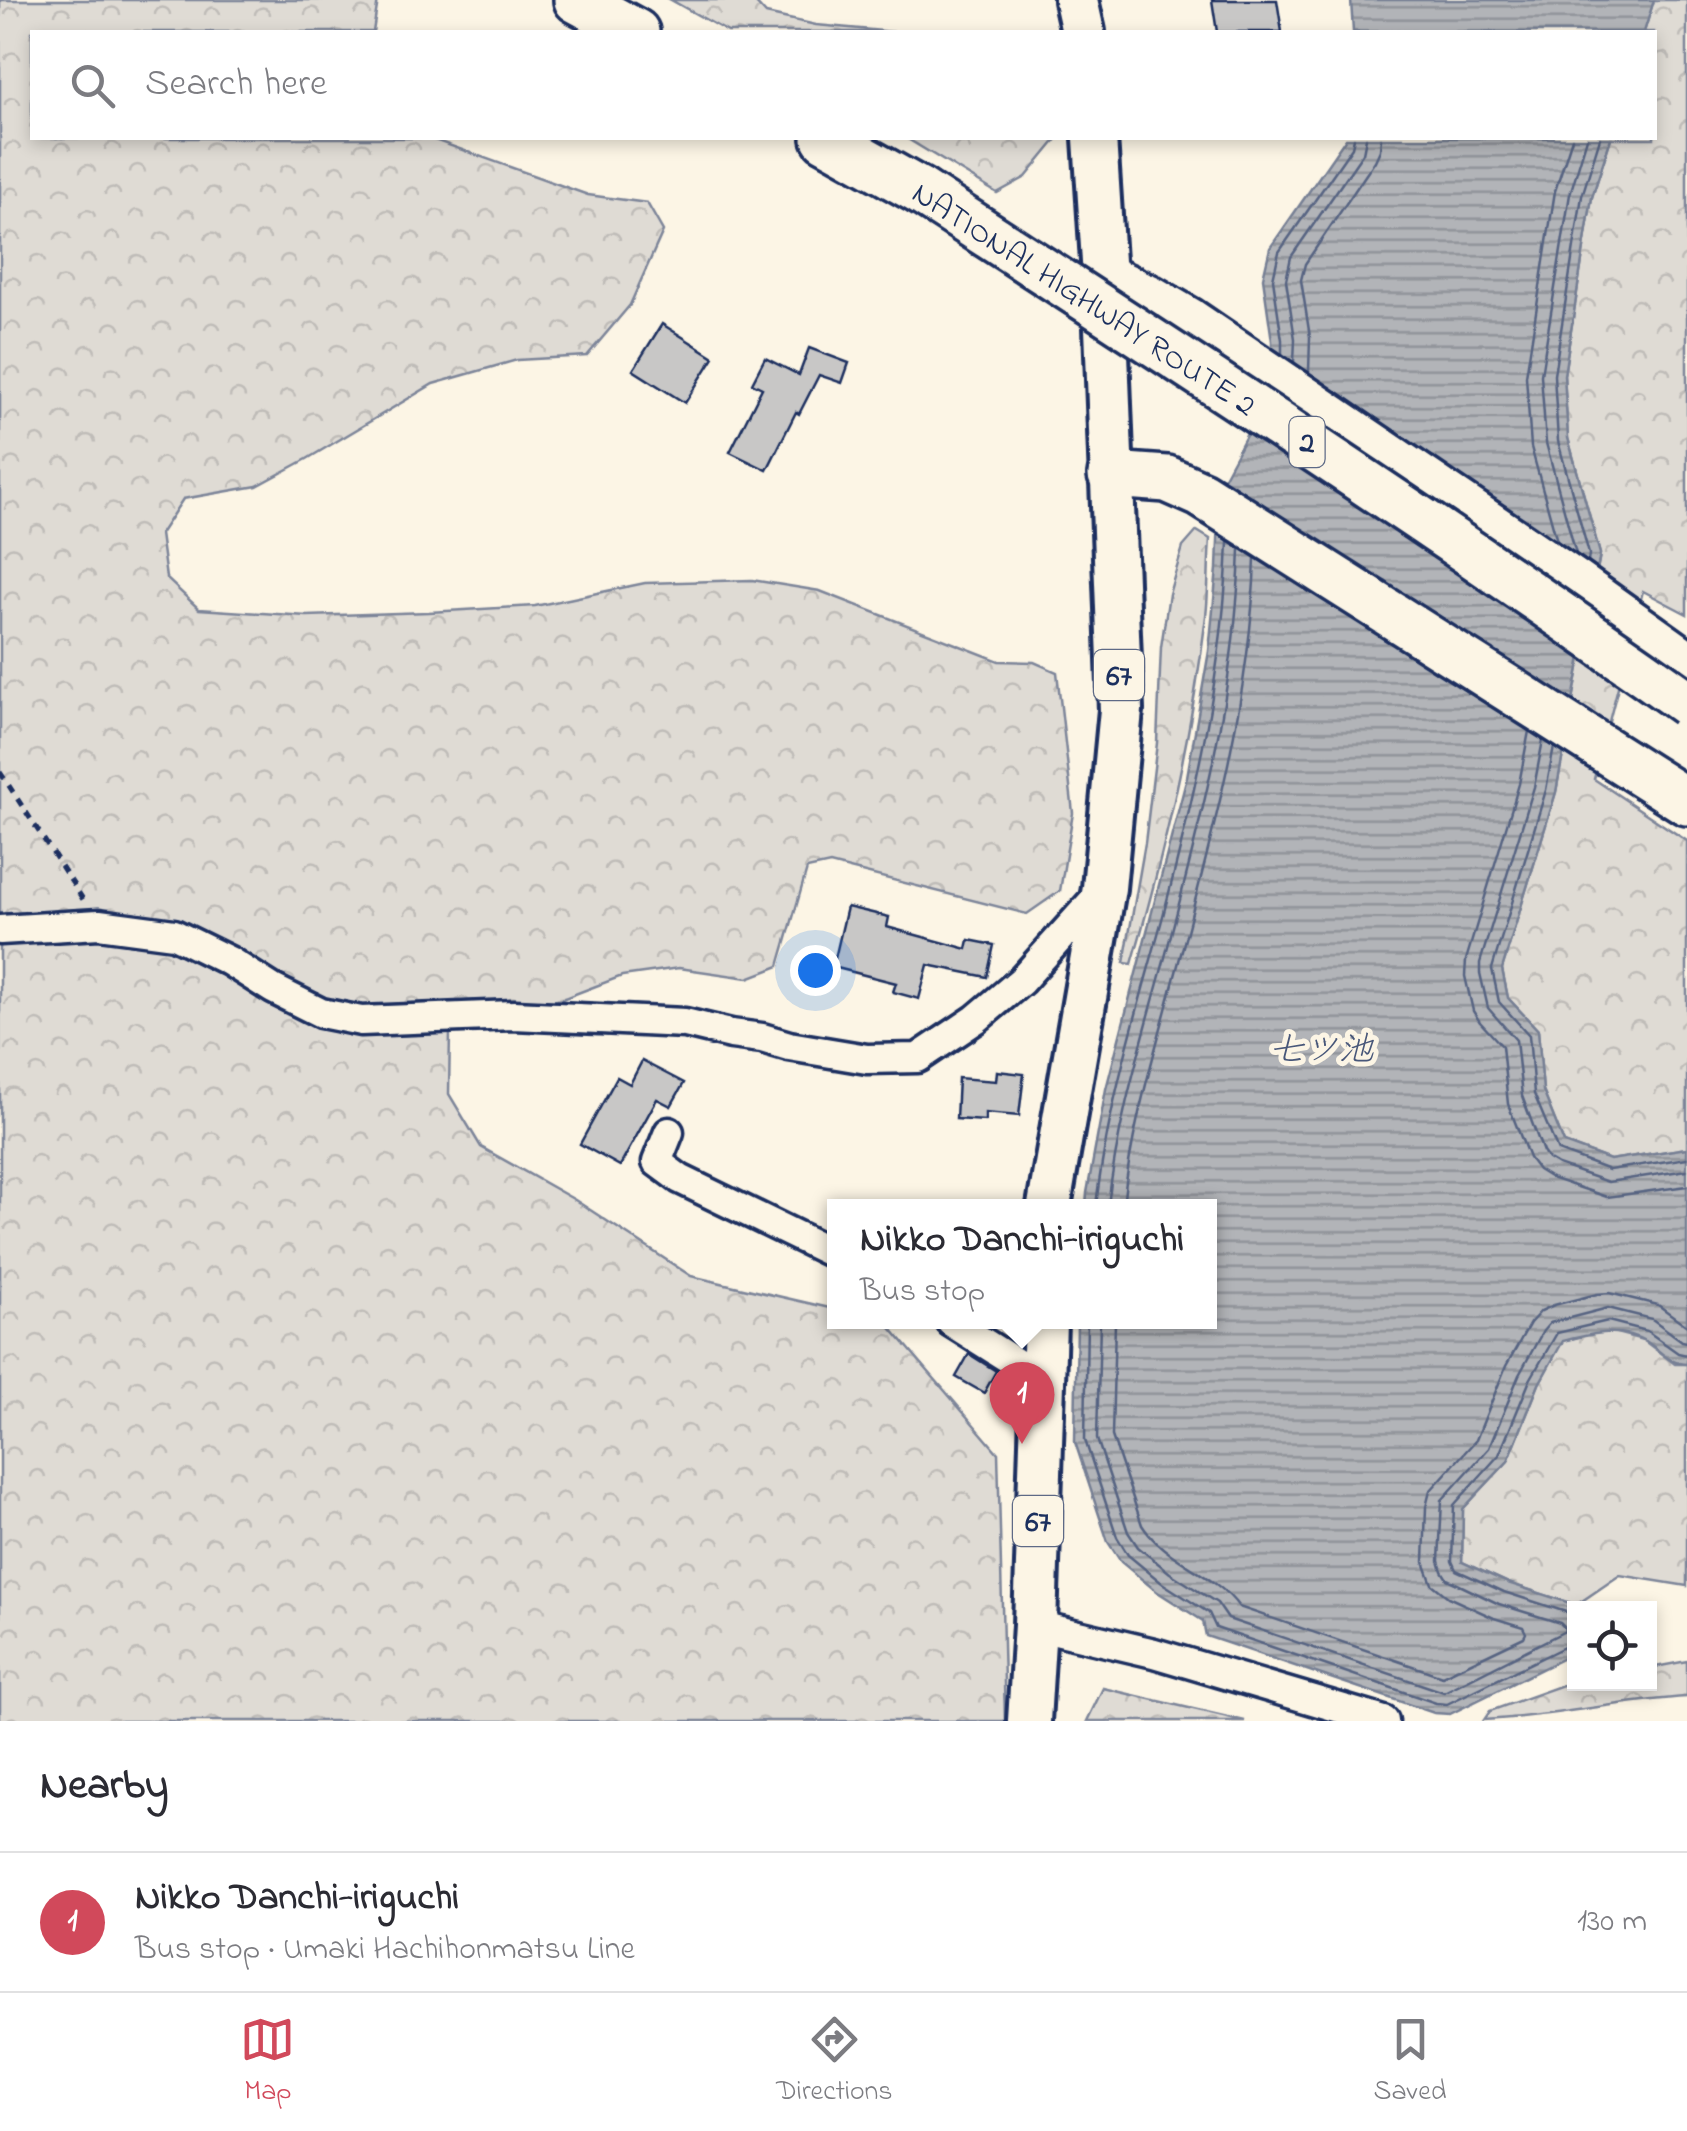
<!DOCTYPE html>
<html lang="en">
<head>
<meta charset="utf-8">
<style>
	:root { --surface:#fff; --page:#f7f7f7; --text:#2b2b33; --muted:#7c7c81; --line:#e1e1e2; --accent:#d1495b }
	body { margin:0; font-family:"Indie Flower","Klee One",sans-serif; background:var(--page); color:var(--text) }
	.controls { position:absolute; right:30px; bottom:30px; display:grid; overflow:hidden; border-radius:0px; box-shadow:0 5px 15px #0003 }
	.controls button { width:90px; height:90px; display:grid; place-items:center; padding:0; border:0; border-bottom:2px solid var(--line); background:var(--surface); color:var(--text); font:50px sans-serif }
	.you { position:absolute; left:815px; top:970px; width:35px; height:35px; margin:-25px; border:8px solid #fff; border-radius:50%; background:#1a73e8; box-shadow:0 0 0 15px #1a73e833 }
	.badge { display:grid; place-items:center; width:65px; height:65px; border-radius:50%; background:var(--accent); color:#fff; font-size:32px; font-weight:700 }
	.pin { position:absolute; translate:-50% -82px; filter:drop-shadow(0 2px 5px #0008) }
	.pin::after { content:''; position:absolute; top:52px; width:35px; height:30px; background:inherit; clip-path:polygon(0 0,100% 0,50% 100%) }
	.popup { position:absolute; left:827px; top:1199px; width:390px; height:130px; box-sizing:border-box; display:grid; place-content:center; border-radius:0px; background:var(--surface); filter:drop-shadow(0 2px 8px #0005); font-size:32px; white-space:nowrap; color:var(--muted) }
	.popup b { font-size:38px; color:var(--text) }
	.popup::after { content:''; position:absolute; left:50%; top:100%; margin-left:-20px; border:20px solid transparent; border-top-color:var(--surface) }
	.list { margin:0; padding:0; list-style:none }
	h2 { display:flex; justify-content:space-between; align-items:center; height:130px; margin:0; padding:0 40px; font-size:42px }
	h2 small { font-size:32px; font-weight:400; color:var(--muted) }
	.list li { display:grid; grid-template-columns:65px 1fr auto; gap:30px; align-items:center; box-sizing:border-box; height:140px; padding:0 40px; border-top:2px solid var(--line) }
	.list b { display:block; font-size:38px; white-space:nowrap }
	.list p { margin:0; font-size:32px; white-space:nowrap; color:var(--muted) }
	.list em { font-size:32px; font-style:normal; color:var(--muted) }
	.icon { flex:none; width:55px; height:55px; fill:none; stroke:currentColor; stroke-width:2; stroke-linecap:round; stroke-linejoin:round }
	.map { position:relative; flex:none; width:1687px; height:1721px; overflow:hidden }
	.search { position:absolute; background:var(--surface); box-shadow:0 5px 15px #0003; left:30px; right:30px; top:30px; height:110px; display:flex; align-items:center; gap:25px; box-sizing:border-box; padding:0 35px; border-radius:0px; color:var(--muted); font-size:38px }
	.sheet { height:270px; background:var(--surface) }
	nav { display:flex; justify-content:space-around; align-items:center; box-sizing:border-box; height:140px; border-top:2px solid var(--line); background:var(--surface); font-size:28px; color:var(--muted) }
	nav a { display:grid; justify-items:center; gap:5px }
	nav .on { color:var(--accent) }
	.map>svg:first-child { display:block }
	.forest { fill:url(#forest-crowns); stroke:#7d8599; stroke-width:2.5 }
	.water { fill:url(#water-rules); stroke:#767f94; stroke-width:2.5 }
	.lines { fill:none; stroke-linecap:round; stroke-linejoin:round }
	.shore { stroke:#576482; stroke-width:2.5 }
	.building { fill:#c8c7c6; stroke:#1b2f5e; stroke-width:2.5 }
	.minor-casing { stroke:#1b2f5e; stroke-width:35 }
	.primary-casing { stroke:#1b2f5e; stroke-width:50 }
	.trunk-casing { stroke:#1b2f5e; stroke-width:52 }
	.path { stroke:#1b2f5e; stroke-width:5; stroke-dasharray:8 8; stroke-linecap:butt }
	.minor { stroke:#fcf5e5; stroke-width:28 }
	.primary { stroke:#fcf5e5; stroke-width:42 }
	.trunk { stroke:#fcf5e5; stroke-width:45 }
	.trunk-bridge-casing { stroke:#1b2f5e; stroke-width:52; stroke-linecap:butt }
	.trunk-bridge { stroke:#fcf5e5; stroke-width:45 }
	.labels { text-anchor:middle; stroke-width:10; stroke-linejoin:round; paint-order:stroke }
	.shield { fill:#fcf5e5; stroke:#5e6a86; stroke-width:2.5 }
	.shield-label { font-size:30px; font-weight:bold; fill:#1b2f5e }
	.street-label { font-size:32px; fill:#1b2f5e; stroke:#fcf5e5 }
	.water-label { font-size:35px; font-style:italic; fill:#485779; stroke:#fcf5e5 }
</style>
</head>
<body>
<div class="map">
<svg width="1687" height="1721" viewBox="0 0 1687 1721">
	<defs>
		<pattern id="forest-crowns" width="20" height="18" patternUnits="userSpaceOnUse" patternTransform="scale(2.5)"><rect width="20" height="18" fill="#dfdbd4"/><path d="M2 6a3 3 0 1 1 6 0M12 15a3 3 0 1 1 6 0" fill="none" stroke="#bfbcb8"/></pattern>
		<pattern id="water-rules" width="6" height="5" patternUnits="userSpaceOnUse" patternTransform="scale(2.5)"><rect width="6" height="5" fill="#b2b4b8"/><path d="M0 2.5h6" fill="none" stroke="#909399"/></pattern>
	</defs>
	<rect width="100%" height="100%" fill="#fcf5e5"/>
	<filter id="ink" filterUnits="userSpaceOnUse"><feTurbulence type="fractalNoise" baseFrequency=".01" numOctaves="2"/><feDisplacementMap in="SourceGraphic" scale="20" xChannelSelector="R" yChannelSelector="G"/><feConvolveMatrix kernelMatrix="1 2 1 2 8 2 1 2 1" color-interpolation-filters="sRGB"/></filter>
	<g filter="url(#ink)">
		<!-- forest -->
		<g class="forest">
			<path d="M0,0h378l-5,32h-341v106h397l159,57 59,8 16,28 -33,74 -43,51 -70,4 -84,24 -126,75 -50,27 -74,13 -23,35 6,44 33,31 108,7 122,-4 106,-6 110,-23 107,-3 68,11 179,70 35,1 23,10 16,141 -13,78 -33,23 -197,-50 -23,5 -28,97 -31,12 -69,-10 -57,8 -60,23 -112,32 -1,63 32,53 94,53 116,76 143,33v13h52l112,131 7,268h-1005z"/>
			<path d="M671,0h82l13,14 50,11 78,7h-166z"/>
			<path d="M1654,0h33v614l-44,-23 -49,188 93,62v307l-77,12 -46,-17 -21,-52 -5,-61 -30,-32 -6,-29 54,-177 44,-238 -32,-116 -4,-63 28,-178 19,-59h43v-106h-10z"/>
			<path d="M906,138h152l-32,39 -29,16z"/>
			<path d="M1197,531l13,8c-2,25 -1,52 -4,77 -14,118 -41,234 -74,348l-8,-1 21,-120 12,-100 4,-96 8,-53 14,-47z"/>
			<path d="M1605,1330l38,10 32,24h12v222l-67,-11 -44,30 -68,-22 -46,-21 1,-53 45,-48 31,-77 23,-43z"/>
			<path d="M1687,1661v36c-68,4 -135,20 -203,23l6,-9 84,-30v3h76v-16z"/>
			<path d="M1103,1688l142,33h-158z"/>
		</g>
		<!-- water -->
		<g class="water">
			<path d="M1351,0h303l-10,32h-291z"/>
			<path d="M1346,138h265l-19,59 -28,178 4,63 32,116 -44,238 -54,177 6,29 30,32 5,61 21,52 46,17 77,-12v216c-18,0 -26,-13 -40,-22 -28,-16 -56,-8 -84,-1l-24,43 -31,77 -45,48 -1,53 46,21 68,22 -2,48 -124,61 -16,-1 -228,-77 -3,-15 -47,-30 -35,-29 -13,-20 -33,-100 2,-120h133v-116h-124l1,-13 19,-104 81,-312 22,-126 8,-82 3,-85 51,-95 1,-48 -9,-63 7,-30z"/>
		</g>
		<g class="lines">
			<!-- shore -->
			<g class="shore">
				<path d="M1282,354v-14l-9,-61 6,-27 73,-105 2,-9"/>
				<path d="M1294,362l1,-23 -9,-59 5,-23 72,-104 3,-15"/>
				<path d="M1309,372l1,-35 -9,-57 4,-16 70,-103 5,-11 1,-12"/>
				<path d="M1557,541l-26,-94 -5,-71 29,-185 17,-53"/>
				<path d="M1576,554l-30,-111 -5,-68 29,-181 17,-56"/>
				<path d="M1588,562l1,-8 -31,-113 -4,-66 28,-179 18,-58"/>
				<path d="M1529,731l-10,53 -53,176 -1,16 8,35 7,11 22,24 6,58 21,54 9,12 13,8 56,19 80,-11"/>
				<path d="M1543,740l-9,47 -54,176v10l8,35 28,32 6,56 21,56 5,7 10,6 50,17 79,-12"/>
				<path d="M1554,747l-8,43 -54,179 7,33 30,33 5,59 24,57 51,19 78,-12"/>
				<path d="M1096,1206c11,-98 41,-194 67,-290 32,-122 61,-248 65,-375"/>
				<path d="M1108,1206c9,-83 34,-164 56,-245 36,-135 72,-273 76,-412"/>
				<path d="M1123,1206c8,-78 32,-154 52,-230 36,-134 76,-279 80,-418"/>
				<path d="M1087,1322l-2,118 32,97 11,18 34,28 47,30 7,15 220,75 11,1 119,-58 8,-1"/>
				<path d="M1100,1322l-3,117 31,93 10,15 32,26 47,30 11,16 216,73 121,-61 -1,-4 -4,-4 -61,-19 -52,-25 -5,-8 -3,-10 3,-61 47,-52 30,-73 24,-44 7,-8 58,-15 44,11 30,22 5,1"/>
				<path d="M1115,1322l-3,114 30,89c23,37 72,47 97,82l203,69 82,-39 2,-4 -3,-6 -29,-9 -46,-21 -16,-13 -8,-22 2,-55 4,-16 46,-51 30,-74 24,-43 11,-12 13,-6 43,-11 12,-1 49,12 29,21"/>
				<path d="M1574,1618l-8,-6 -62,-20 -48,-22 -4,-9 2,-56 45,-50 31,-75 27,-47 51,-12 39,10 31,22 9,2"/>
			</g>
		</g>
		<!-- building -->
		<g class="building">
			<path d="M1212,0h65l5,32h-65z"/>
			<path d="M662,324l52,33 -29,46 -52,-33z"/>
			<path d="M809,348l40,15 -7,20 -23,-8 -20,39 -3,-2 -29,58 -37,-18 32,-64 -10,-5 13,-25 34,17z"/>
			<path d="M847,907l42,10 -2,10 80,22 2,-9 25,5 -7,32 -59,-12 -9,34 -26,-7 3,-9 -63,-16z"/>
			<path d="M642,1061l42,22 -13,23 -14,-7 -37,67 -40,-22 37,-67 13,7z"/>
			<path d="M997,1071l27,3 -5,42 -34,-3v8l-29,-2 2,-41 38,3z"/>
			<path d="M969,1354l27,17 -12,22 -28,-16z"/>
		</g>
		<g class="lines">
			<!-- minor casing -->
			<g class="minor-casing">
				<g id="minor">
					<path d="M0,930l99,-6 75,10 55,27 44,28 48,24 40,8 153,-6 171,8 46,11 31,4 27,8 78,13 51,-1 58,-39 45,-38 81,-90"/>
					<path d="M669,1132l-12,30 23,17 154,75"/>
					<path d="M951,1322l92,58"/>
					<path d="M1035,1625l119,28 230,68"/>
				</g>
			</g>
			<!-- primary casing -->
			<g class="primary-casing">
				<g id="primary">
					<path d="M1076,0l7,32"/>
					<path d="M1049,1206l55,-318 17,-178 -17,-433 -9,-139"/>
					<path d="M1029,1721l6,-96 10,-303"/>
				</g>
			</g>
			<!-- trunk casing -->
			<g class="trunk-casing">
				<g id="trunk">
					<path d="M577,0l59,32"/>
					<path d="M825,138l95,53"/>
					<path d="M1104,277l44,20 41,24 383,260 115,82"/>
					<path d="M1111,475l56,4 34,15 486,308"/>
				</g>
			</g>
			<!-- path -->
			<path class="path" d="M0,772l84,129"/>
			<!-- minor -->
			<use href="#minor" class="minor"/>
			<!-- primary -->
			<use href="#primary" class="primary"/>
			<!-- trunk -->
			<use href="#trunk" class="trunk"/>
			<!-- trunk-bridge casing -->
			<g class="trunk-bridge-casing">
				<path id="trunk-bridge" d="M920,191c259,167 516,335 767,512"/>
			</g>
			<!-- trunk-bridge -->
			<use href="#trunk-bridge" class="trunk-bridge"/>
		</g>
	</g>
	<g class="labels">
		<!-- shield labels -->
		<g class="shield">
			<rect x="1289.5" y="417" width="35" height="50" rx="8"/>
			<rect x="1094" y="650" width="50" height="50" rx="8"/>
			<rect x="1013" y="1496" width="50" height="50" rx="8"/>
		</g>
		<g class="shield-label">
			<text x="1307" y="452">2</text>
			<text x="1119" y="685">67</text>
			<text x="1038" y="1531">67</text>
		</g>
		<!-- street labels -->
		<g class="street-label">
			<text transform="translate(1085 298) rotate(33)" y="11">NATIONAL HIGHWAY ROUTE 2</text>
		</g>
		<!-- water labels -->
		<g class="water-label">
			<text x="1321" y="1060">七ツ池</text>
		</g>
	</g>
</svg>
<div class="controls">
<button><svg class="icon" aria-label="locate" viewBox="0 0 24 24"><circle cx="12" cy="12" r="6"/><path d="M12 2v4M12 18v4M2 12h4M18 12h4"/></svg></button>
</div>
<div class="you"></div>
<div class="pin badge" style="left:1022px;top:1444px">1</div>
<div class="popup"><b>Nikko Danchi-iriguchi</b>Bus stop</div>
<div class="search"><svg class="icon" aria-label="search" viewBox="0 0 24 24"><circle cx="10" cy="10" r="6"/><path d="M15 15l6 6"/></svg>Search here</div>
</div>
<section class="sheet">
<h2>Nearby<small></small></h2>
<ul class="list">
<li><span class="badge">1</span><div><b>Nikko Danchi-iriguchi</b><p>Bus stop · Umaki Hachihonmatsu Line</p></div><em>130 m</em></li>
</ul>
</section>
<nav>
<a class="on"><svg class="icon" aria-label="map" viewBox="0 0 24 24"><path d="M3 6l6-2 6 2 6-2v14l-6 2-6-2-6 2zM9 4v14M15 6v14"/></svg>Map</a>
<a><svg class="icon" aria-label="directions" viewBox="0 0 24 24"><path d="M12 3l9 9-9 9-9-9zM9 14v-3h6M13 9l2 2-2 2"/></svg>Directions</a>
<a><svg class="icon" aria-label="saved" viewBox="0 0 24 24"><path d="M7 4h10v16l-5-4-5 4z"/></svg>Saved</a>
</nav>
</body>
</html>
